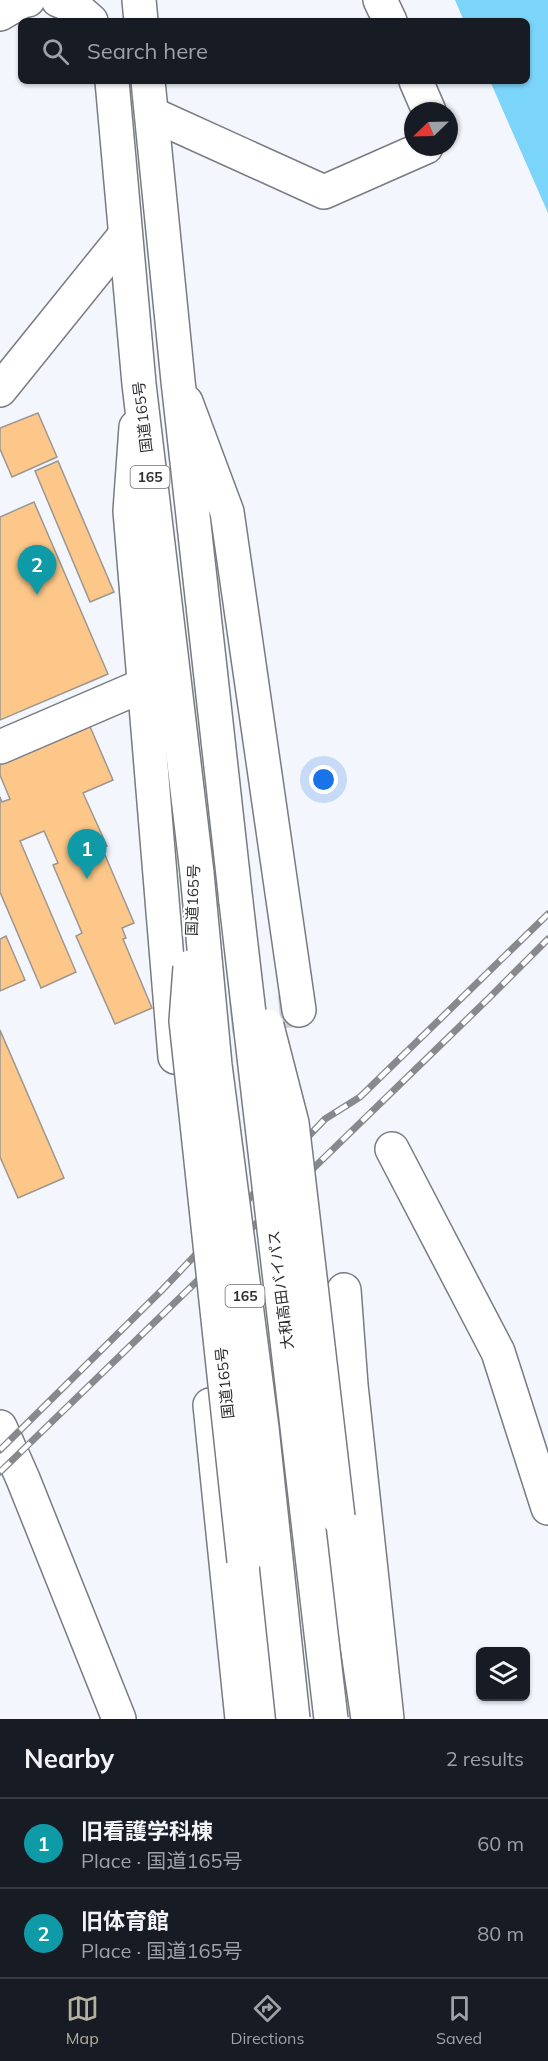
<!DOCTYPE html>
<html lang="en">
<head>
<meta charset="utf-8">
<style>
	:root { --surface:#171b24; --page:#242831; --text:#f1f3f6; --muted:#9ea1a6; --line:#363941; --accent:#b4b29c }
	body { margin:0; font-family:Mulish,"Noto Sans JP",sans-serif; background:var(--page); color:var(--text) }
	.controls { position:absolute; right:18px; bottom:18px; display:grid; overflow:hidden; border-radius:9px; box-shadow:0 2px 4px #0004 }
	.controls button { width:54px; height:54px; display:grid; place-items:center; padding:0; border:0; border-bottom:2px solid var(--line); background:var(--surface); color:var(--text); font:30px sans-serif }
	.compass { position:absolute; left:404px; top:102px; width:54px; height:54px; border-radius:50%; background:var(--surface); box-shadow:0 2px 4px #0004; rotate:247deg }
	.you { position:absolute; left:324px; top:780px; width:21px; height:21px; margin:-15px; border:4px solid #fff; border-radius:50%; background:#1a73e8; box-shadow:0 0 0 9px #1a73e833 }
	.badge { display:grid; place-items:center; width:39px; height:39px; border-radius:50%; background:var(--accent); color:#fff; font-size:20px; font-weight:700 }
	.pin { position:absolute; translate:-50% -50px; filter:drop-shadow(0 2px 3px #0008) }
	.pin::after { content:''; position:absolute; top:32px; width:21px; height:18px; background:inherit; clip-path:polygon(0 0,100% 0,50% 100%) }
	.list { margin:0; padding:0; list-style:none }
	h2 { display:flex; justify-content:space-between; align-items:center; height:78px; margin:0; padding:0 24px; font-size:26px }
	h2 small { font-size:20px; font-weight:400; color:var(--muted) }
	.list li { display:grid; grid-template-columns:39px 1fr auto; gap:18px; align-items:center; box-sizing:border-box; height:90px; padding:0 24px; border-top:2px solid var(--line) }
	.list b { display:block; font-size:22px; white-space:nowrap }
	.list p { margin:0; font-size:20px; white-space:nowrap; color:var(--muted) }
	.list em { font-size:20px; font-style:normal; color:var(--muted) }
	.icon { flex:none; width:33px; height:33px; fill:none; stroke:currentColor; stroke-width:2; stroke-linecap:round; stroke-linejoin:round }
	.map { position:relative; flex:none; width:548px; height:1719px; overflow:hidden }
	.search { position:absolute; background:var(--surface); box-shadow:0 2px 4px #0004; left:18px; right:18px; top:18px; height:66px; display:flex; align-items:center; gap:15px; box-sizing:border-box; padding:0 21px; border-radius:9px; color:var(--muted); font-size:22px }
	.sheet { height:258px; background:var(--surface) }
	nav { display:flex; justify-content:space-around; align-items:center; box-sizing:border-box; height:84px; border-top:2px solid var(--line); background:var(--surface); font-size:16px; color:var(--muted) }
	nav a { display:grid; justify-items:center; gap:3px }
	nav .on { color:var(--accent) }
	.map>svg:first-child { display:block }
	.water { fill:#7bd4f9 }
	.building { fill:#fdc789; stroke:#9c9792; stroke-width:1.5 }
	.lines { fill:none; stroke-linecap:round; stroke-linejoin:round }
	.minor-tunnel { stroke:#cbced3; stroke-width:33; stroke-dasharray:33 16; stroke-linecap:butt }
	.minor-casing { stroke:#787b81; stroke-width:36 }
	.highway-casing { stroke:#787b81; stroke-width:36 }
	.minor { stroke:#fff; stroke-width:33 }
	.highway { stroke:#fff; stroke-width:33 }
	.rail-casing { stroke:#87898d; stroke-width:7 }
	.rail { stroke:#fff; stroke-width:4.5; stroke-dasharray:14; stroke-linecap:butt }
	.highway-bridge-casing { stroke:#787b81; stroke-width:36; stroke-linecap:butt }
	.highway-bridge { stroke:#fff; stroke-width:33 }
	.labels { text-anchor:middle; stroke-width:4.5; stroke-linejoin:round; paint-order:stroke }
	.shield { fill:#fff; stroke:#6c6d6f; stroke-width:1.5 }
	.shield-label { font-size:14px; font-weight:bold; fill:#2d2e31 }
	.street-label { font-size:15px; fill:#2d2e31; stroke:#fff }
</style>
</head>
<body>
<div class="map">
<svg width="548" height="1719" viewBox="0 0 548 1719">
	<rect width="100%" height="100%" fill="#f3f6fc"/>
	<!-- water -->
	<path class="water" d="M455,0h93v213l-58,-132h37v-60h-63z"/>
	<!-- building -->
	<g class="building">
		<path d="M38,413l19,44 -45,20 -12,-28v-21z"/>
		<path d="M58,461l56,131 -24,10 -55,-131z"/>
		<path d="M34,502l74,172 -108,46v-203z"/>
		<path d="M88,722l25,58 -30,13 24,53 -5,2 32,75 -12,5 4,10 -3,1 29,69 -37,16 -39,-88 6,-3 -29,-68 5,-2 -14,-32 -24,10 56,131 -35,16 -41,-96v-95l2,5 8,-3 -10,-24v-16z"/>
		<path d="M6,936l19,44 -25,11v-52z"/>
		<path d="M0,1030l64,148 -46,20 -18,-41z"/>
	</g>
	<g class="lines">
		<!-- minor-tunnel -->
		<path class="minor-tunnel" d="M182,1022l117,-12"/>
		<!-- minor casing -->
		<g class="minor-casing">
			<g id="minor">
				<path d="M380,0l10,21"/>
				<path d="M416,81l13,30"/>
				<path d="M152,114l172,78 102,-45"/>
				<path d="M0,390l125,-155"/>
				<path d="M186,402l41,110 72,498"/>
				<path d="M136,427l-6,84 45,546"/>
				<path d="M0,747l144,-62"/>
				<path d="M392,1149l106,203 50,156"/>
				<path d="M344,1290l7,95 36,334"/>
				<path d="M210,1405l32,314"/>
				<path d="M0,1427l23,52 96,240"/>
			</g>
		</g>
		<!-- highway casing -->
		<g class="highway-casing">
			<g id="highway">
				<path d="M58,0l17,7 16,14"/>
				<path d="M139,0l2,21"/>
				<path d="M0,14l22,-13 6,-1"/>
				<path d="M112,81l27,303 58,489"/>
				<path d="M148,81l30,300 58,521"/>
				<path d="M338,1517l30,202"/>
				<path d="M244,1561l17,158"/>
			</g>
		</g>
		<!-- minor -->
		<use href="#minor" class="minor"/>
		<!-- highway -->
		<use href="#highway" class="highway"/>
		<!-- rail casing -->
		<g class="rail-casing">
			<g id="rail">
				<path d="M0,1450l162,-160 163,-171 35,-22 188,-183"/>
				<path d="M0,1472l489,-474 59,-59"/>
			</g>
		</g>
		<!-- rail -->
		<use href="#rail" class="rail"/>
		<!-- highway-bridge casing -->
		<g class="highway-bridge-casing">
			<g id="highway-bridge">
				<path d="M197,873l18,192 47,363 31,291"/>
				<path d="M236,902l95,817"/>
				<path d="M190,967l-4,54 58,540"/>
				<path d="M267,1026l25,97 46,394"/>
			</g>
		</g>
		<!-- highway-bridge -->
		<use href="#highway-bridge" class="highway-bridge"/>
	</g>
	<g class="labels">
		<!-- shield labels -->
		<g class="shield">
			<rect x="130.5" y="466" width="39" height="22" rx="4.5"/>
			<rect x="225.5" y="1285" width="39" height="22" rx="4.5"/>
		</g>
		<g class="shield-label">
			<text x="150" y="482">165</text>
			<text x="245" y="1301">165</text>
		</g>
		<!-- street labels -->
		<g class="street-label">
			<text transform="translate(143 417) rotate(-97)" y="5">国道165号</text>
			<text transform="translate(193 900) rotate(-88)" y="5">国道165号</text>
			<text transform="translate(281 1290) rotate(-97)" y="5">大和高田バイパス</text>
			<text transform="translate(225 1383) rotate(-96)" y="5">国道165号</text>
		</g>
	</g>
</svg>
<div class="controls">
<button><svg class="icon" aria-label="layers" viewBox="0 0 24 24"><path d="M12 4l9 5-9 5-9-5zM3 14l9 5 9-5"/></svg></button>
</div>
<svg class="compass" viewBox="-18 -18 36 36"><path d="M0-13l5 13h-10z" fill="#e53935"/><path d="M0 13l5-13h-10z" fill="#9ea1a6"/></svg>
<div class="you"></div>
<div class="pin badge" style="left:87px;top:879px;background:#0f9aa8">1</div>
<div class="pin badge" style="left:37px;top:595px;background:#0f9aa8">2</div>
<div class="search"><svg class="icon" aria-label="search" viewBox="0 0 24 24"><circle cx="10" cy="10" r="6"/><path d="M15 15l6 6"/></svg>Search here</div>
</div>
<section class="sheet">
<h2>Nearby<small>2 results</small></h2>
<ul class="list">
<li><span class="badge" style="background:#0f9aa8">1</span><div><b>旧看護学科棟</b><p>Place · 国道165号</p></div><em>60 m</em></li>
<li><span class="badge" style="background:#0f9aa8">2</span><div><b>旧体育館</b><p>Place · 国道165号</p></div><em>80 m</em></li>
</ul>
</section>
<nav>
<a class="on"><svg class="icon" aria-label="map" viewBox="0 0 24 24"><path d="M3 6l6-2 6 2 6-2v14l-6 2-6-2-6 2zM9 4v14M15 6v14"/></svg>Map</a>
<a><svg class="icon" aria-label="directions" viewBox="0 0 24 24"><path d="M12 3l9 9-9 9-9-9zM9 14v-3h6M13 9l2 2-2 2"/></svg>Directions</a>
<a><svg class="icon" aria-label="saved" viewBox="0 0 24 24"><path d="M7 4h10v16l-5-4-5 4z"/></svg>Saved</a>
</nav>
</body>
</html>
